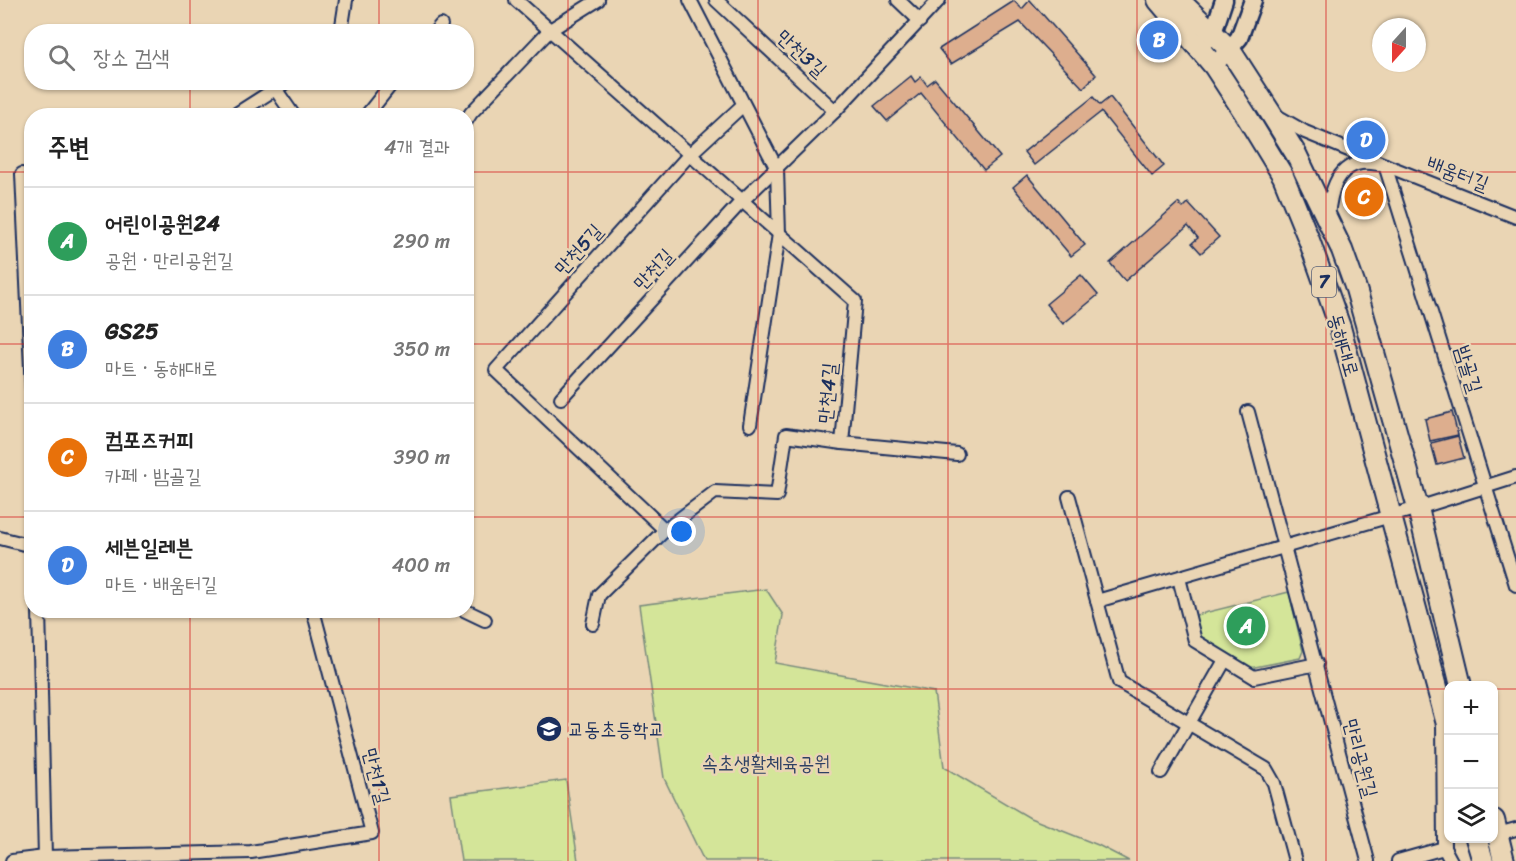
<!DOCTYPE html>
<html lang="ko">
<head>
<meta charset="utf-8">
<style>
	:root { --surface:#fff; --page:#f6f6f6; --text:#222; --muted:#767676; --line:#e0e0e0; --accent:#1b2f5e }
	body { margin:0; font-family:Sriracha,"Poor Story",sans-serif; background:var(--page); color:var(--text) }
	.controls { position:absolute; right:18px; bottom:18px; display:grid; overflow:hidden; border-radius:12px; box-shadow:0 2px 4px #0004 }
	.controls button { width:54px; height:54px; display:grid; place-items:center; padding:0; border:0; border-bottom:2px solid var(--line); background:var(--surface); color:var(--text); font:30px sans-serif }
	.compass { position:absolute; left:1372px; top:18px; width:54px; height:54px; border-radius:50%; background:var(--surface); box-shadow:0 2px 4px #0004; rotate:201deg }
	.you { position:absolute; left:682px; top:532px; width:21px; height:21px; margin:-15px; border:4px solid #fff; border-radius:50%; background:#1a73e8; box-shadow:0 0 0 9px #1a73e833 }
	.badge { display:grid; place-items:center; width:39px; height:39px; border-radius:50%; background:var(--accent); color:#fff; font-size:20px; font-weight:700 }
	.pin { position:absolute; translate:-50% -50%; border:3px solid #fff; box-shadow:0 2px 6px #0006 }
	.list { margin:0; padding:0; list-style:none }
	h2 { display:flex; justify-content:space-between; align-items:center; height:78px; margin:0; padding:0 24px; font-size:26px }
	h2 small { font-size:20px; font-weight:400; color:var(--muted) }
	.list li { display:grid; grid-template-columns:39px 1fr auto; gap:18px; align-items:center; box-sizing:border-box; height:108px; padding:0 24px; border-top:2px solid var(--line) }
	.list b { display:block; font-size:22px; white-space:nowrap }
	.list p { margin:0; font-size:20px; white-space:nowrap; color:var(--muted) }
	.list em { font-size:20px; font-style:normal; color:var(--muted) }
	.icon { flex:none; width:33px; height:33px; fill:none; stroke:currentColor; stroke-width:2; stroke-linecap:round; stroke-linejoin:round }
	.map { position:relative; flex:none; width:1516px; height:861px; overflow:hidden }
	.search { position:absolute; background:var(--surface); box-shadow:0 2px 4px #0004; left:24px; top:24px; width:450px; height:66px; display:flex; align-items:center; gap:15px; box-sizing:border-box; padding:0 21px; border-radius:24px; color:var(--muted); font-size:22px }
	.panel { position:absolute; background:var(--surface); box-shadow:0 2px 4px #0004; left:24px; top:108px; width:450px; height:510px; border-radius:24px }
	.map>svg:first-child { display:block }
	.green { fill:#d4e599; stroke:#788a7c; stroke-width:1.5 }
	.building { fill:#ddae8e; stroke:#1b2f5e; stroke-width:1.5 }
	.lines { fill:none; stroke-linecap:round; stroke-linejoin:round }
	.street-casing { stroke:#1b2f5e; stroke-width:16 }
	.secondary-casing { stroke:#1b2f5e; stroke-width:21 }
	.primary-casing { stroke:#1b2f5e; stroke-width:24 }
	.street { stroke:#ead5b4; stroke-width:12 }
	.secondary { stroke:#ead5b4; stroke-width:16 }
	.primary { stroke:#ead5b4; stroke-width:20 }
	.grid { fill:none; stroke:#d62828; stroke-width:1.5; stroke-opacity:0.55 }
	.labels { text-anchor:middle; stroke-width:5; stroke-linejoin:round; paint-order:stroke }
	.shield { fill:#ead5b4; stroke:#596178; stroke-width:1.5 }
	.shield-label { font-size:18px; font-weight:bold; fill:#1b2f5e }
	.street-label { font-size:20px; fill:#1b2f5e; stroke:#ead5b4 }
	.poi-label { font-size:20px; fill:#1b2f5e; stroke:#ead5b4; text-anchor:start }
	.park-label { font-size:20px; fill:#2e4164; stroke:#ead5b4 }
</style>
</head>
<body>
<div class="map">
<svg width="1516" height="861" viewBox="0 0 1516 861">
	<rect width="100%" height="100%" fill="#ead5b4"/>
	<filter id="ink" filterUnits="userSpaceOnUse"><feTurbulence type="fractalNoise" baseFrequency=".0167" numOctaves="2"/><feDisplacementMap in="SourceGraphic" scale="12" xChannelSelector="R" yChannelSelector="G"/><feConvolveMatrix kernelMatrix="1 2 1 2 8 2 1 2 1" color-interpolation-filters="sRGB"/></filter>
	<g filter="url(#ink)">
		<!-- green -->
		<g class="green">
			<path d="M766,589l17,26 -8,48 159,29 10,75 86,51 68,27 31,16h-425l-40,-83 -25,-173z"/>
			<path d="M1289,592l14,59 -3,7 -50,10 -52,-32 -6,-20z"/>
			<path d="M566,780l12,81h-117l-10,-66z"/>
		</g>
		<!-- building -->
		<g class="building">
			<path d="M1030,0l66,75 -13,13 -63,-66 -69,42 -12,-15 75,-48 8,8z"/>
			<path d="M911,76l4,6 6,-5 6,8 8,-6 65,78 -16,13 -63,-77 -34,28 -13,-15z"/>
			<path d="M1093,97l7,8 10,-8 54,69 -12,10 -51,-64 -67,53 -10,-13z"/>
			<path d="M1027,175l58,70 -14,11 -58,-69z"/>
			<path d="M1178,203l5,5 5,-5 31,34 -18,16 -9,-10 6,-5 -10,-12 -63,55 -15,-18z"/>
			<path d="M1081,275l17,20 -35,29 -17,-20z"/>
			<path d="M1452,412l6,23 -28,6 -5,-22z"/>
			<path d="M1458,436l6,22 -27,7 -6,-22z"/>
		</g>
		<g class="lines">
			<!-- street casing -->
			<g class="street-casing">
				<g id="street">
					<path d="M516,0l339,301 -13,142"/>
					<path d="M690,0l87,169 2,65 -29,191"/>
					<path d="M716,0l119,111"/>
					<path d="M898,0l22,21"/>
					<path d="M341,32l5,-32"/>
					<path d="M435,32l6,-7"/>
					<path d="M276,90l18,26"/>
					<path d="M1275,115l30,17 80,33c-8,-1 -16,-3 -24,-2 -26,4 -31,33 -33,53"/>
					<path d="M233,116l53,-34"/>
					<path d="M366,116l27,-34"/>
					<path d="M466,121l5,-8 79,-83 48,-30"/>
					<path d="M1385,165l131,420"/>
					<path d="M1385,165l131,52"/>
					<path d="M32,177l-10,-3 10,217"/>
					<path d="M561,398l181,-197 93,-90 104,-111"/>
					<path d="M1248,412l120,449"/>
					<path d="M1069,497l50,185 147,87 8,14 21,78"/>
					<path d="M665,530l-169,-160 193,-215 54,-50"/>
					<path d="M0,538l32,8"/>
					<path d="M1179,578l16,63 59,36 63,-13"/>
					<path d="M1097,601l321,-93 98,-31"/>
					<path d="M39,610l6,247"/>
					<path d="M464,610l21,10"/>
					<path d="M593,624l6,-29 66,-65 50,-38 62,3 9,-60 56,8 115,11"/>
					<path d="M1443,721l1,127 7,13"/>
					<path d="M1161,772l64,-112"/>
					<path d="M1494,835l22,-6"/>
					<path d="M12,861l33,-4 206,-5 121,-19 -59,-223"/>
					<path d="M1398,861l46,-13"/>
				</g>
			</g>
			<!-- secondary casing -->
			<g class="secondary-casing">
				<g id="secondary">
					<path d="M1198,48l15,-15 11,-33"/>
					<path d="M1214,66l25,-28 14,-38"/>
				</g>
			</g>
			<!-- primary casing -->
			<g class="primary-casing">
				<g id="primary">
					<path d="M1158,0l56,66 30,46 39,64 26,64 31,87 108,401"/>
					<path d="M1179,0l51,50 40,62 26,42 46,96 14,39 62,219 43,178"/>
					<path d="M1494,820l10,41"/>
					<path d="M1476,838l7,23"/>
				</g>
			</g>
			<!-- street -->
			<use href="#street" class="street"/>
			<!-- secondary -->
			<use href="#secondary" class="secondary"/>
			<!-- primary -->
			<use href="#primary" class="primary"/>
		</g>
	</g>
	<!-- grid -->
	<path class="grid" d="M190,0v32M379,0v32M568,0v861M758,0v861M948,0v861M1137,0v861M1326,0v861M190,82v34M379,82v34M0,172h32M466,172h1050M0,344h32M466,344h1050M0,517h32M466,517h1050M190,610v251M379,610v251M0,689h1448M1494,689h22"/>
	<!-- icons -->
	<defs>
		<g id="school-disc" transform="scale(1.35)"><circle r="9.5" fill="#1b2f5e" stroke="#ead5b4"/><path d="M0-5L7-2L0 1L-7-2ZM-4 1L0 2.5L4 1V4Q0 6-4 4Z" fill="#fff"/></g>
	</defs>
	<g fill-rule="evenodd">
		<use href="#school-disc" x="549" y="729"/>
	</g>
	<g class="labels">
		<!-- shield labels -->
		<rect class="shield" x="1312" y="267" width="24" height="30" rx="4.5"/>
		<g class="shield-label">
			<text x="1324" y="288">7</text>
		</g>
		<!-- street labels -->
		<g class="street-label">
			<text transform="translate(802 53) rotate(43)" y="7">만천3길</text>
			<text transform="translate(1458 173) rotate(21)" y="7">배움터길</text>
			<text transform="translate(578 249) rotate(-48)" y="7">만천5길</text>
			<text transform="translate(653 269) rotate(-47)" y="7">만천길</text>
			<text transform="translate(1344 345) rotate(74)" y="7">동해대로</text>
			<text transform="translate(1469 369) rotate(73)" y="7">밤골길</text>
			<text transform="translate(827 393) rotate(-85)" y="7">만천4길</text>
			<text transform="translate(1361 758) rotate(75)" y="7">만리공원길</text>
			<text transform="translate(377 776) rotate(75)" y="7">만천1길</text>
		</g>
		<!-- poi labels -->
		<g class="poi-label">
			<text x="568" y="736">교동초등학교</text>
		</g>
		<!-- park labels -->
		<g class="park-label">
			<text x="766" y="770">속초생활체육공원</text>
		</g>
	</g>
</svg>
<div class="controls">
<button>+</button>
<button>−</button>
<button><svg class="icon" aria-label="layers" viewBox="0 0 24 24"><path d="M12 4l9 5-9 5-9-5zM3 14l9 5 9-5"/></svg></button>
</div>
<svg class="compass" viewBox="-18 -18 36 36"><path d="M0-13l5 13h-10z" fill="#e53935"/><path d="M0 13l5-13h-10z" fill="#767676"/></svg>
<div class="you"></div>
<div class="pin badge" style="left:1246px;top:626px;background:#2e9e5b">A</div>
<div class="pin badge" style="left:1159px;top:40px;background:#3f7fe0">B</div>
<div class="pin badge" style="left:1364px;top:197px;background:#e8710a">C</div>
<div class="pin badge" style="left:1366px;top:140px;background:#3f7fe0">D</div>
<div class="search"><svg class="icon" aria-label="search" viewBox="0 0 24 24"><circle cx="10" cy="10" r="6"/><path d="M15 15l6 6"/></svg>장소 검색</div>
<section class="panel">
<h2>주변<small>4개 결과</small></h2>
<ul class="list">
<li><span class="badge" style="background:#2e9e5b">A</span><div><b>어린이공원24</b><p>공원 · 만리공원길</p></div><em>290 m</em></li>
<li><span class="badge" style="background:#3f7fe0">B</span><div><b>GS25</b><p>마트 · 동해대로</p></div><em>350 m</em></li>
<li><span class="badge" style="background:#e8710a">C</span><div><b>컴포즈커피</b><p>카페 · 밤골길</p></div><em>390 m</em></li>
<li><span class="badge" style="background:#3f7fe0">D</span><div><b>세븐일레븐</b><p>마트 · 배움터길</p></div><em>400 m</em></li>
</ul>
</section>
</div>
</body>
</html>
